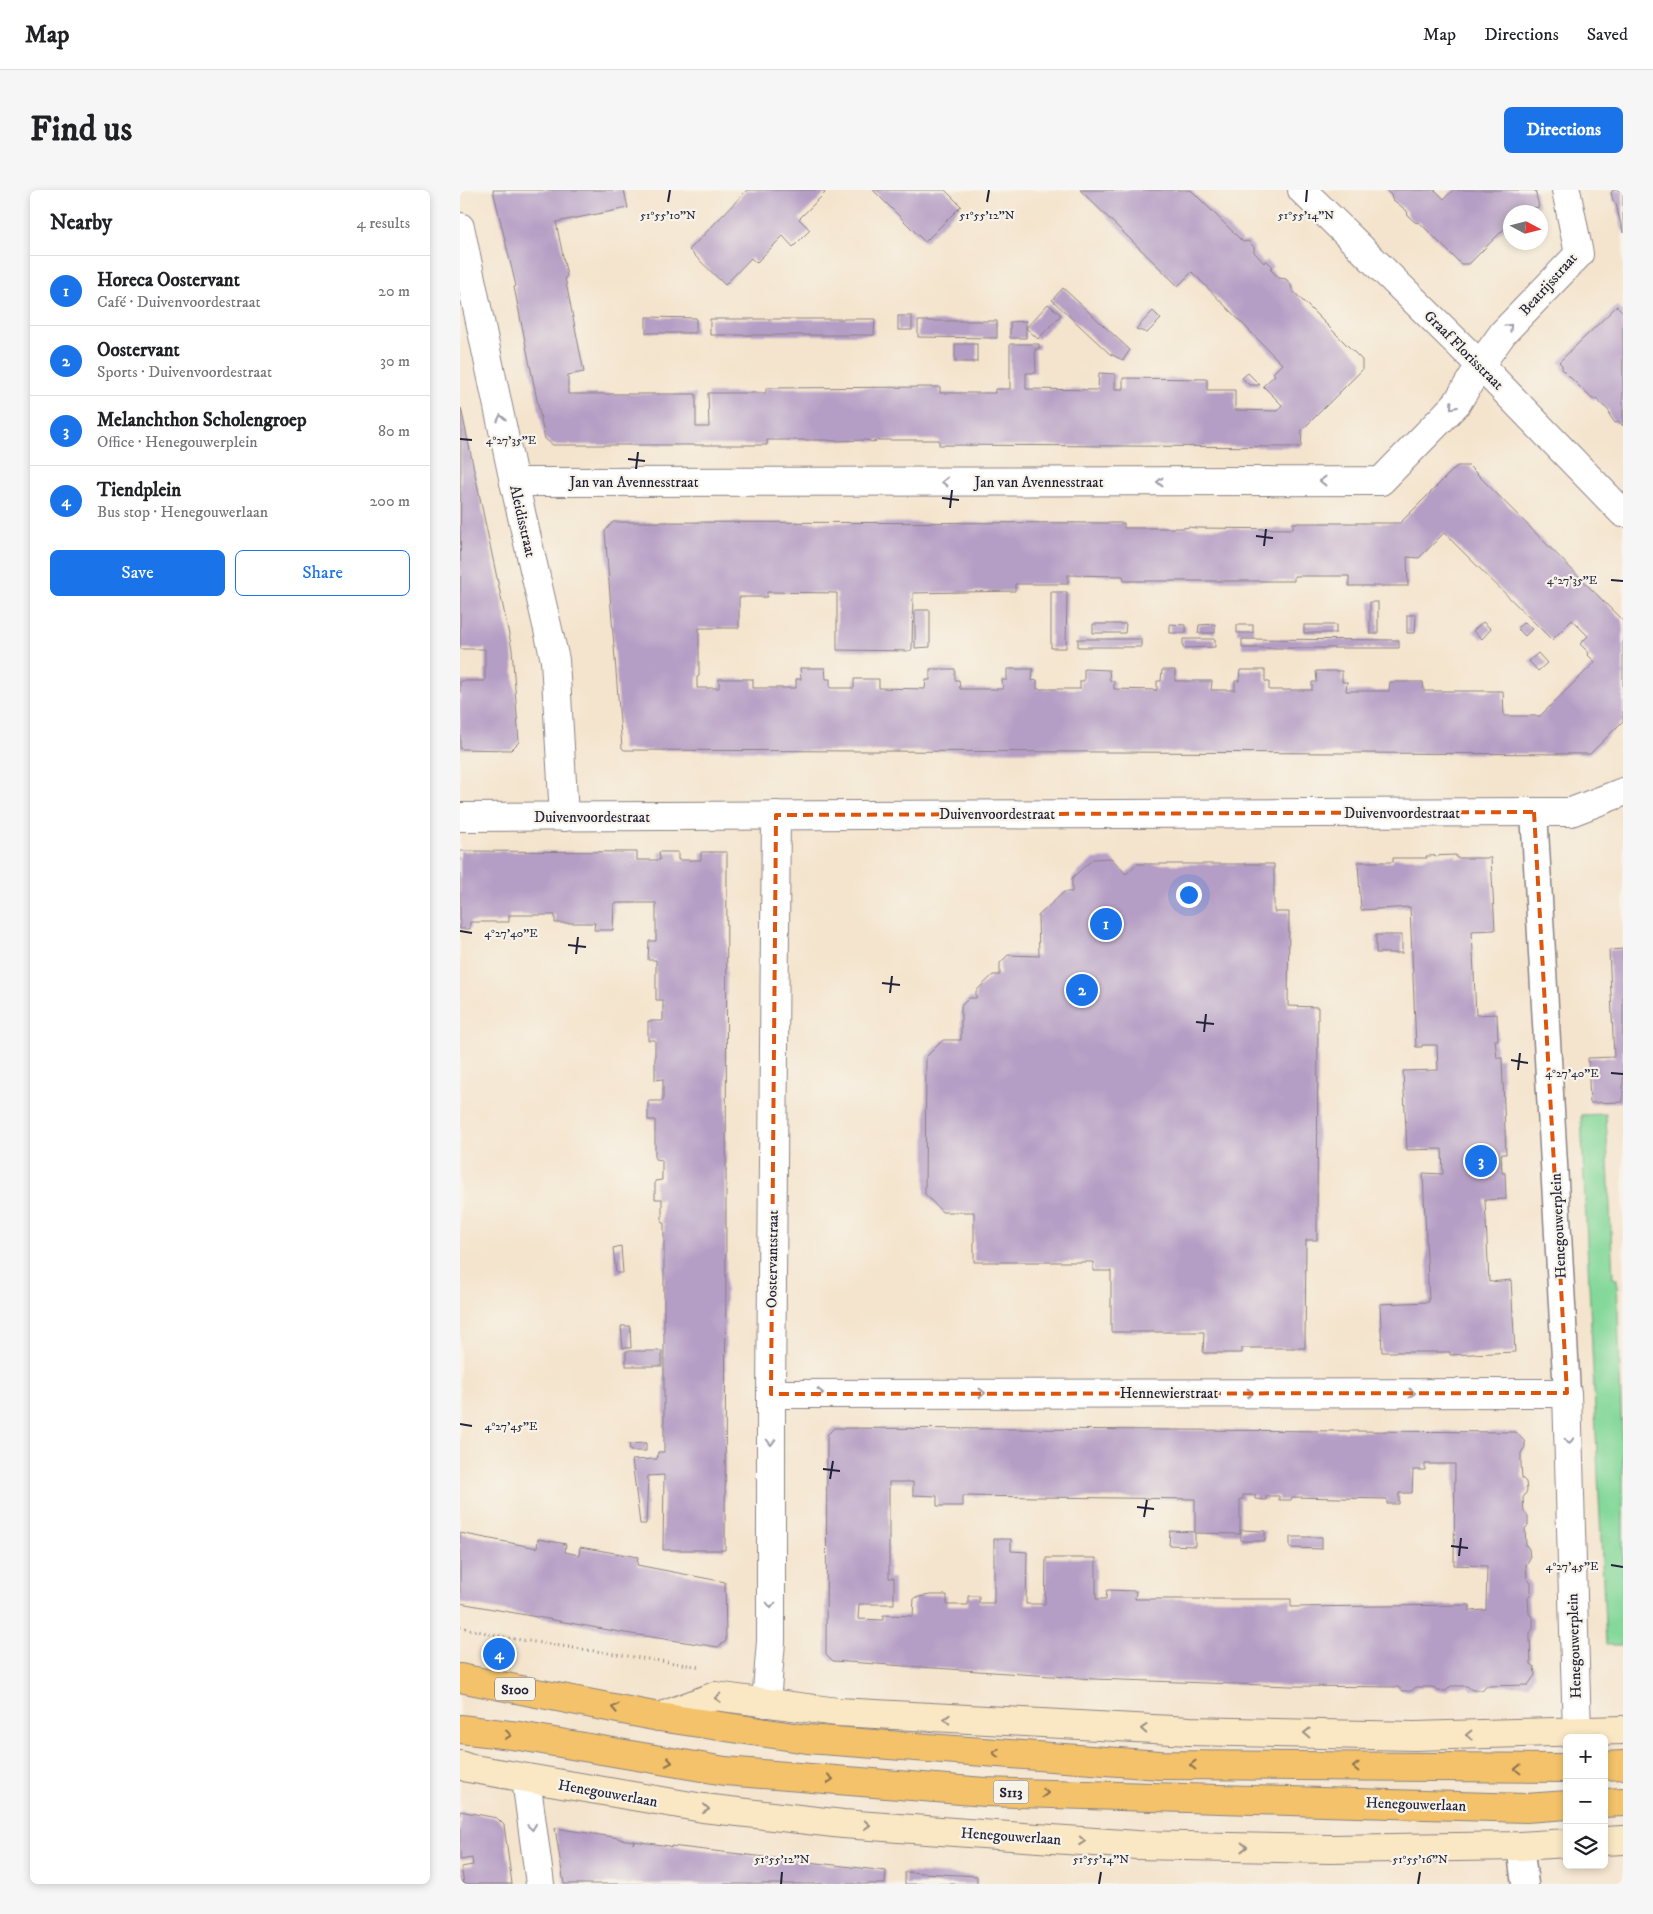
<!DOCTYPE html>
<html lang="en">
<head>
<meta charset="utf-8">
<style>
	:root { --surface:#fff; --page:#f6f6f6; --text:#202124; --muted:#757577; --line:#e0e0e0; --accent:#1a73e8 }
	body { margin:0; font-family:"IM FELL DW Pica",serif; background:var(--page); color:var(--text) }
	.controls { position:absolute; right:15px; bottom:15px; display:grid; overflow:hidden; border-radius:8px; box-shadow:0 2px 8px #0003 }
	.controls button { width:45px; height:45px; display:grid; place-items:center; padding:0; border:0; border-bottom:1px solid var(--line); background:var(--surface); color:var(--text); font:25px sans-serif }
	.compass { position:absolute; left:1043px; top:15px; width:45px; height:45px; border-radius:50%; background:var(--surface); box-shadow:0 2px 8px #0003; rotate:97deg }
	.you { position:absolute; left:728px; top:704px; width:18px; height:18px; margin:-12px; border:4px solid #fff; border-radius:50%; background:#1a73e8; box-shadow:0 0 0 8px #1a73e833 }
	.badge { display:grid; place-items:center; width:32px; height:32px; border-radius:50%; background:var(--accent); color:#fff; font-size:16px; font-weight:700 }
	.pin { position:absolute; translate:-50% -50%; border:2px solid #fff; box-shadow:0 1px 5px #0006 }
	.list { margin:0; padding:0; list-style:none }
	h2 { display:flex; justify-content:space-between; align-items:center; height:65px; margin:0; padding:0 20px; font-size:21px }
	h2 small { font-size:16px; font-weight:400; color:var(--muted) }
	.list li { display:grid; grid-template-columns:32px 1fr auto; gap:15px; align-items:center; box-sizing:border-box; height:70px; padding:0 20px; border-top:1px solid var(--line) }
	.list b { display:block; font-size:19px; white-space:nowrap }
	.list p { margin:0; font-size:16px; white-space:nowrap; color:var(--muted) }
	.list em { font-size:16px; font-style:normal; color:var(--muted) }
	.actions { display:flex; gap:10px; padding:15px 20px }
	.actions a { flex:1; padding:11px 0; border:1px solid var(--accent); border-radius:8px; text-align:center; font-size:18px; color:var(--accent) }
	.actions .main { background:var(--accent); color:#fff }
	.icon { flex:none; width:28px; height:28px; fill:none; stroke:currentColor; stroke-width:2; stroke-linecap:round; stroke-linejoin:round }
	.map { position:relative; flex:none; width:1163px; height:1694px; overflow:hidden; border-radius:8px }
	header { display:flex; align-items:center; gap:30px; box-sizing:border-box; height:70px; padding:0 25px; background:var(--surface); border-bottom:1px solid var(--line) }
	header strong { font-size:24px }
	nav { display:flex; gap:28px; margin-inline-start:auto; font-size:18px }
	.intro { display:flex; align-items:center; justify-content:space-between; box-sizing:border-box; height:120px; padding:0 30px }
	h1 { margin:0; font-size:35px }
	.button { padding:12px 22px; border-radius:8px; background:var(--accent); color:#fff; font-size:18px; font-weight:700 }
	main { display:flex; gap:30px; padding:0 30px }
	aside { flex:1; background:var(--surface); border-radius:8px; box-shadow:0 2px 8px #0003 }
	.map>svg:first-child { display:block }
	.green { fill:#84d89a; stroke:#537d6a }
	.building { fill:#b59ec5; fill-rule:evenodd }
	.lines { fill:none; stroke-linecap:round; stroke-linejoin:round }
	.pedestrian-casing { stroke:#8b8384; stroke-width:29 }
	.minor-casing { stroke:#8b8384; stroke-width:30 }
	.secondary-casing { stroke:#8b8384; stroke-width:30 }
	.primary-casing { stroke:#8b8384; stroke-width:30 }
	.path { stroke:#8b8384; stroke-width:3; stroke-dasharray:1 4; stroke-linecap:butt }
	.pedestrian { stroke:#fff; stroke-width:26 }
	.minor { stroke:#fff; stroke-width:28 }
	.secondary { stroke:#fae7c3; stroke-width:28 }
	.primary { stroke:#f3c26a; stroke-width:28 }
	.oneway { stroke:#9c9ca7 }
	.oneway2 { stroke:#998e86 }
	.oneway3 { stroke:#8a7252 }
	.marked { fill:none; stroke:#de560e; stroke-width:4; stroke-dasharray:10 6; stroke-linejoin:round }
	.ticks { fill:none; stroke:#22223b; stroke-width:2 }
	.labels { text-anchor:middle; stroke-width:4.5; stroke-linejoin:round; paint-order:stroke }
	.shield { fill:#f7f3e8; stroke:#62616f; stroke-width:1 }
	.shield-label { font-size:14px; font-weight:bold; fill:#22223b }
	.street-label { font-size:15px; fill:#22223b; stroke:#f7f3e8 }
	.ticks-label { font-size:12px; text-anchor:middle; fill:#22223b; stroke:#f7f3e8; stroke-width:4.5; stroke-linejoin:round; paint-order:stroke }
</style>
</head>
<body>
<header>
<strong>Map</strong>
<nav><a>Map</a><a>Directions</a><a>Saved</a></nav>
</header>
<div class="intro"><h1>Find us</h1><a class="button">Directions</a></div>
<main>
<aside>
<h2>Nearby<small>4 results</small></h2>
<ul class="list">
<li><span class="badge">1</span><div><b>Horeca Oostervant</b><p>Café · Duivenvoordestraat</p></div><em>20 m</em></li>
<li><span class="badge">2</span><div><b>Oostervant</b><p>Sports · Duivenvoordestraat</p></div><em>30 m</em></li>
<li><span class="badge">3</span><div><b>Melanchthon Scholengroep</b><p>Office · Henegouwerplein</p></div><em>80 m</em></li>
<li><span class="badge">4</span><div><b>Tiendplein</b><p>Bus stop · Henegouwerlaan</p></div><em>200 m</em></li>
</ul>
<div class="actions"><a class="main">Save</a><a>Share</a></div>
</aside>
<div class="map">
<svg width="1163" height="1694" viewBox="0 0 1163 1694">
	<rect width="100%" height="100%" fill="#f7f3e8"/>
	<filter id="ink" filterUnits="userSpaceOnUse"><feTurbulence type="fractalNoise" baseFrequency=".02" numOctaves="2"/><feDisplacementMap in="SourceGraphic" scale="10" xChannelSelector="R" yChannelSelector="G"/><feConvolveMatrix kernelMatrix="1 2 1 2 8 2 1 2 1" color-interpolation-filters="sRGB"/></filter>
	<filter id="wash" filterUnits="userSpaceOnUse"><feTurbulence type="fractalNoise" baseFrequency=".0096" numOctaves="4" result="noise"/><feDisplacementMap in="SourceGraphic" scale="20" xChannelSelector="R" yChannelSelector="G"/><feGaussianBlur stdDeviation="1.12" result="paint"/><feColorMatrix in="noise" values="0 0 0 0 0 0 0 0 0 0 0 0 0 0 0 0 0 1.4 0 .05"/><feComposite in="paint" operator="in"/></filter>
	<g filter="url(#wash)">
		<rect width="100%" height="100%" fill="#f4e4cd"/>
		<!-- green -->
		<path class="green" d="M1146,924l7,164 4,1 6,195v171h-17l-25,-530z"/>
		<g id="blocks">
			<!-- building -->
			<g class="building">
				<path d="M33,0h131l4,18 -72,14 11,54 -2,2 19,94 -16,3v19h128v33h13l-1,-34h58v-5l174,-1v6h55v-4h15v-45h29v5h-4l1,24h-10v16l72,1 1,-17 16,1v15h8v-11l84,1v11h28v20l42,1 5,-6 -19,-19 12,-11 -2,-2 9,-9 -90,-92 -14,14 -98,-96h111l52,52 5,-1 6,6v5l10,11 2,-3 7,7 -3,2 9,9 7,1 5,6 1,5 70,70v10l-60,60 -1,17 -362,-2v-5h-60l-6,2 -7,-2 -32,1 -7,-1h-60v5h-214l-8,-6 -31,-152 2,-1z"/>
				<path d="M287,0h76l2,3 -26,26 11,11 -17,17 -10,-11 -27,27 -5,-5 -26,27 -36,-35z"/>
				<path d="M413,0h72l16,16 -36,36z"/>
				<path d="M926,0h49l9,9 9,-9h82l4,17 -16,3 -2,2h-11v11l-41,41h-8l-41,-41 -5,-1 -7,-6 -1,-5 -15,-12 -1,-4z"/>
				<path d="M1153,0h10v43l-7,-29 -3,-4 -2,-7z"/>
				<path d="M603,98l67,62 -7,10 -13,-6 -58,-54z"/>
				<path d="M588,114l13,11 -23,24 -12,-11z"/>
				<path d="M1157,116l6,6v114l-4,-4 -4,1 -5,-7 -1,-5 -13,-12h-4l-30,-30v-4l-3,-3z"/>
				<path d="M693,121l8,8 -14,14 -11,-4z"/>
				<rect x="438" y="126" width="14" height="14"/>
				<path d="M186,127l50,1v15h-50z"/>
				<path d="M250,129h165l-1,16h-164z"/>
				<path d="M458,131h79v17l-79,-1z"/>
				<path d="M566,131v17h-16v-16z"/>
				<rect x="495" y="154" width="22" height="18"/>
				<path d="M788,183l12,12h-11l-7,-7z"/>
				<path d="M1,218l51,241 7,93 -8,8 -51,-1v-68h25v-32h-25z"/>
				<path d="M997,276h12l154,155v100l-33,33 -966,-4 -2,-2 -17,-217 8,-9 511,1v5h59l6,-1 7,1 97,1v-6h107zM984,343l108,107 20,-20 16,16 -8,8 9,9 -1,2 7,7 -55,54h-36l-1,-25h-79l-1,-9h-33l-1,9h-43l1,-9h-5v-11h-26l1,11h-5v8h-43v-8l-4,-1v-11h-25l-1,11h-4v9h-24l1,-9h-37v-11h-13l-1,11h-4v9l-43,-1v-8h-4l-1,-11 -25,-1v12h-4v8h-43v-9l-5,1 1,-12h-26v11h-5l1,9h-43l-1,-9h-4v-11h-25v11h-4l-1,9 -46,-1v-9h-25v9h-24v-9h-4l-1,-11h-25l1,11h-5v9h-43v-9h-34v9h-22v-11l2,-1v-48h40v-31h28v-5l70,1v57l73,1 2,-2 1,-56 102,-2v-7h53v-9l55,1 1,5h170v-5h55v10h59l-1,-29 12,1z"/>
				<path d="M591,402h16l-1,56h-15z"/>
				<rect x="910" y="412" width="8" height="32"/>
				<path d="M455,420h15v37l-15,1z"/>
				<path d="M947,425h9l-1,18h-8z"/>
				<path d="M1023,432l8,7 -9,10 -9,-8z"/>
				<path d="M1064,432l8,7 -7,7 -8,-8z"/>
				<path d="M633,434h33l-1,9h-32z"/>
				<path d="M710,434l16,1v8h-16z"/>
				<path d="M755,434v9h-17l1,-8z"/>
				<rect x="777" y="435" width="16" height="8"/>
				<rect x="844" y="435" width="32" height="8"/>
				<rect x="618" y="449" width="63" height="8"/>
				<path d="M723,449h32v8l-32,1z"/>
				<path d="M782,449l157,1v8h-157z"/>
				<path d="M1078,463l9,10 -9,8 -9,-10z"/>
				<path d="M0,661l177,1v8h23l-1,-8h19v8h23v-8h26l-2,698h-62l1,-75 -16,1 -2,48h-6l-8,-64 25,-1 1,-7h6v-229h-2v-24h-7v-18l7,-1v-20l-7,-1v-39h-7v-19h15v-22l-8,1v-40h-7v-19h15v-21h-7v-40h-8l1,-19h7v-38h-42l-1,27h-19l1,-7h-40v-8h-46v7h-39v7h-10z"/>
				<path d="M996,665v3h35l4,72 -23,1 4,84 21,-1 1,26h-3l2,18h5l4,96h-5l1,19h3l1,26 -21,1 4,82 22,-2 4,72 -65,3v-3h-68l-2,-48 49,-2 -6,-129 20,1 -1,-25 -35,1 -4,-79 35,-1 -1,-25h-15v2h-6l-6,-140 -49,3 -3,-48h35v-4h34l-1,-2z"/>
				<path d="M651,668l15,16 11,-10h137v48h15l-1,94 30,1 -1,233h-11l-1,108h-63v5h-39l1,-21h-93v-61h-18v-9h-119v-50h-32l-17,-18 1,-137 17,-17h18v-34l8,-8h7v-7l17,-16h7v-12l8,-8 31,1 -1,-40 26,-24h8v-14l21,-19z"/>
				<rect x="916" y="745" width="26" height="18"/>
				<path d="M1163,759v153l-33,1 -2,-45 26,-1 -5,-107z"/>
				<path d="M161,1056l2,27h-7l-3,-25z"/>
				<path d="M161,1136h9l1,22h-8z"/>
				<rect x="166" y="1161" width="36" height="15"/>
				<path d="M374,1238l682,4 9,10v5l-4,6v11l1,14 4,4 1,9 -4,7 1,14 4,4v9l-3,4 1,16 3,4 1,9 -4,7 1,14 4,4v10l-3,5 1,16 4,4v11l-3,4v5l1,26 3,2 1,9 -7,10 -42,1 -4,4h-10l-5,-4h-16l-5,5h-9l-4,-4h-17l-5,4h-8l-5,-4 -107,-1 -197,-7 -261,-18 -7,-7 1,-219zM965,1274h30l-1,101 33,1 -1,44 -16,1v-6l-179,2v-8h-156l1,-8 -29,-1 -1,9h-10v-41h-50l-1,46h-19l1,-52 -16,-1v-12h-17v64h-15v-7h-11v9h-21v-10h-17l-16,3 -1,18 -30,-1v5l-25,-1 1,-15h35v-26h-5v-96h24v13l24,1v10h26v-10l232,3v34l45,1v-35h3v-4h12v4l11,1v-4h13v4h12l1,-3 95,2v5h12v-11h13l1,-23h12z"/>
				<path d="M186,1253v8h-16l-1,-7z"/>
				<path d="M781,1340l24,1v10h-24z"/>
				<path d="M710,1341l25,1v14l-26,-1z"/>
				<path d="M0,1343l77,15 1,-9 11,2 17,3 -1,8 14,3 1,-8 58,10 -1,8 88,17 1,59 -8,6 -93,-14 -165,-30z"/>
				<path d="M830,1347h32v12l-32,-1z"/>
				<path d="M0,1621l37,7 7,7 8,59h-48l-3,-17 12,-2 -1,-7 -12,2z"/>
				<path d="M95,1638l64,10v1l15,2 -1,3 1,-3 35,5 2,2v-2l215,25 -1,13h-321z"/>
				<path d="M445,1682l72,4v8h-72z"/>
			</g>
		</g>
	</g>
	<g filter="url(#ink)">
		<use href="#blocks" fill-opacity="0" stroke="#8b8384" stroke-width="1"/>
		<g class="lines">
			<!-- pedestrian casing -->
			<g class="pedestrian-casing">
				<g id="pedestrian">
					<path d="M1074,622l33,581"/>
					<path d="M1060,1656l5,38"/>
				</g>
			</g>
			<!-- minor casing -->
			<g class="minor-casing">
				<g id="minor">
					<path d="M842,0l178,175 143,148"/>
					<path d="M0,37l54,255 41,178 9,157"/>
					<path d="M54,292l867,-1 76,-78 23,-38 23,-32 76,-79 -13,-64"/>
					<path d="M0,627l1074,-5h37l52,-20"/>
					<path d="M311,1204l796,-1 10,339"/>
					<path d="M306,1513l5,-62v-247l5,-579"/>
					<path d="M66,1589l14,105"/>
				</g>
			</g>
			<!-- secondary casing -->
			<g class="secondary-casing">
				<g id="secondary">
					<path d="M199,1527l56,-21 123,16 352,19 225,5 208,-6"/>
					<path d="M0,1575l8,3 235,40 140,16 294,21 193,4 190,-3 47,-3"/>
					<path d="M1144,1651l19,-1"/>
				</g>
			</g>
			<!-- primary casing -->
			<g class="primary-casing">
				<g id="primary">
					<path d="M0,1488l199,39 148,22 353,26 407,3"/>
					<path d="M0,1539l59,7 206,35 260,21 541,16 41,-3"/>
					<path d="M1144,1576l19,-1"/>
					<path d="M1144,1613l19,-1"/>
				</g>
			</g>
			<!-- path -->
			<path class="path" d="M0,1437l48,11 193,29"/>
			<!-- pedestrian -->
			<use href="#pedestrian" class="pedestrian"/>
			<!-- minor -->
			<use href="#minor" class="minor"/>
			<!-- secondary -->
			<use href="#secondary" class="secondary"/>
			<!-- primary -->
			<use href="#primary" class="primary"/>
		</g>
		<!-- one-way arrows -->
		<defs><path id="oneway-chevron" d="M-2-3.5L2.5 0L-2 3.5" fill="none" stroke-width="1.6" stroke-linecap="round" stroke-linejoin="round" transform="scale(1.25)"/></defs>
		<g class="oneway">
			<use href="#oneway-chevron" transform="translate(1049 137) rotate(-46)"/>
			<use href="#oneway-chevron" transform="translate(993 216) rotate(131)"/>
			<use href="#oneway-chevron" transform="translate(41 228) rotate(-102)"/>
			<use href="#oneway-chevron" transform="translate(863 291) rotate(180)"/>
			<use href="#oneway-chevron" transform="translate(485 292) rotate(180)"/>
			<use href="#oneway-chevron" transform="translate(700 292) rotate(180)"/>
			<use href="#oneway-chevron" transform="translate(360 1203)"/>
			<use href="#oneway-chevron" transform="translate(522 1203)"/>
			<use href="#oneway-chevron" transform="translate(790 1203)"/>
			<use href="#oneway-chevron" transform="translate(952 1203)"/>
			<use href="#oneway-chevron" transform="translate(1109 1251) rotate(88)"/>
			<use href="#oneway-chevron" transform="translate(311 1252) rotate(90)"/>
			<use href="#oneway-chevron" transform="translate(311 1415) rotate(90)"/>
			<use href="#oneway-chevron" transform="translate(72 1637) rotate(82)"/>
		</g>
		<g class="oneway2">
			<use href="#oneway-chevron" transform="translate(258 1508) rotate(178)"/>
			<use href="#oneway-chevron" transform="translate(487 1529) rotate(-177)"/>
			<use href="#oneway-chevron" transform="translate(684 1539) rotate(-177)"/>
			<use href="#oneway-chevron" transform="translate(847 1543) rotate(-179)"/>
			<use href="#oneway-chevron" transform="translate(1009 1545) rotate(179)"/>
			<use href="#oneway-chevron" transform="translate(246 1619) rotate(6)"/>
			<use href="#oneway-chevron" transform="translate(407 1635) rotate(4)"/>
			<use href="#oneway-chevron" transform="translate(622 1651) rotate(4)"/>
			<use href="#oneway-chevron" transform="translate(784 1657) rotate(1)"/>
		</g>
		<g class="oneway3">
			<use href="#oneway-chevron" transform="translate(155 1518) rotate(-169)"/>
			<use href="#oneway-chevron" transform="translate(48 1545) rotate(6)"/>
			<use href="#oneway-chevron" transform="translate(536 1563) rotate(-176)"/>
			<use href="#oneway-chevron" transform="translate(209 1572) rotate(10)"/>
			<use href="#oneway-chevron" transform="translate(733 1575) rotate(-179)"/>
			<use href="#oneway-chevron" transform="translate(896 1577) rotate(-179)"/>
			<use href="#oneway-chevron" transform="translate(1058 1579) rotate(-179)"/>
			<use href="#oneway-chevron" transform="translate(370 1589) rotate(5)"/>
			<use href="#oneway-chevron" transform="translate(585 1603) rotate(2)"/>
		</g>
	</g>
	<!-- marked area -->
	<path class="marked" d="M1074,622l33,581 -796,1 5,-579z"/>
	<!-- ticks -->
	<path class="ticks" d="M208,12l2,-12M527,12l2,-12M846,12l1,-12M0,249l12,1M168,269l17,2M176,279l2,-17M482,308l17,2M490,318l2,-18M796,346l17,2M804,356l2,-17M1151,390l12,1M0,741l12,2M108,755l18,2M116,764l2,-17M422,793l18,2M430,803l2,-17M736,832l18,2M744,842l2,-18M1051,870l17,3M1058,880l2,-17M1151,883l12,1M0,1234l12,2M363,1279l17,2M370,1289l3,-18M677,1317l17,2M684,1327l3,-17M991,1356l17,2M999,1366l2,-18M1151,1375l12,2M321,1694l1,-12M639,1694l2,-12M958,1694l2,-12"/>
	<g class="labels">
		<!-- shield labels -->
		<g class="shield">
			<rect x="35" y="1487.5" width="40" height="23" rx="4"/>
			<rect x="533.5" y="1590.5" width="35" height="23" rx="4"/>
		</g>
		<g class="shield-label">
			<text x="55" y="1504">S100</text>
			<text x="551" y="1607">S113</text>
		</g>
		<!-- street labels -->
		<g class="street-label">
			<text transform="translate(1088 94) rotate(-48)" y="5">Beatrijsstraat</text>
			<text transform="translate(1004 160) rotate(45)" y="5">Graaf Florisstraat</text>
			<text x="174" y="297">Jan van Avennesstraat</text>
			<text x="579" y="297">Jan van Avennesstraat</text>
			<text transform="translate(63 331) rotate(77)" y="5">Aleidisstraat</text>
			<text x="942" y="628">Duivenvoordestraat</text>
			<text x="537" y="629">Duivenvoordestraat</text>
			<text x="132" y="632">Duivenvoordestraat</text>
			<text transform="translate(1098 1036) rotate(-93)" y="5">Henegouwerplein</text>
			<text transform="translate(312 1069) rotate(-89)" y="5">Oostervantstraat</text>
			<text x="709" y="1208">Hennewierstraat</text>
			<text transform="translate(1114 1456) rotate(-92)" y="5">Henegouwerplein</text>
			<text transform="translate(148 1603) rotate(10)" y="5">Henegouwerlaan</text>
			<text transform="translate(956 1614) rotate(2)" y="5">Henegouwerlaan</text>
			<text transform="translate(551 1646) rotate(4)" y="5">Henegouwerlaan</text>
		</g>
	</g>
	<g class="ticks-label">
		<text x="208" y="29">51°55'10"N</text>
		<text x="527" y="29">51°55'12"N</text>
		<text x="846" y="29">51°55'14"N</text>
		<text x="51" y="254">4°27'35"E</text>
		<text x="1112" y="394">4°27'35"E</text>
		<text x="51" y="747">4°27'40"E</text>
		<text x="1112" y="887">4°27'40"E</text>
		<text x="51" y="1240">4°27'45"E</text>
		<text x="1112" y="1380">4°27'45"E</text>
		<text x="322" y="1673">51°55'12"N</text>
		<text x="641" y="1673">51°55'14"N</text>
		<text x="960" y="1673">51°55'16"N</text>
	</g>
</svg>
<div class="controls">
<button>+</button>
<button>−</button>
<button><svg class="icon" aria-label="layers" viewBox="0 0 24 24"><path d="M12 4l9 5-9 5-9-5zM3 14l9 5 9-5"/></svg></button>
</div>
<svg class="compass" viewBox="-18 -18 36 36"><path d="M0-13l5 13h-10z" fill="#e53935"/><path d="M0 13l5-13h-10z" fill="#757577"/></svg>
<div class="you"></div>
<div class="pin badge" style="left:646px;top:734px">1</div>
<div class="pin badge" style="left:622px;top:800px">2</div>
<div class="pin badge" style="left:1021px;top:971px">3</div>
<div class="pin badge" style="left:39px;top:1464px">4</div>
</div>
</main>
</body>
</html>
